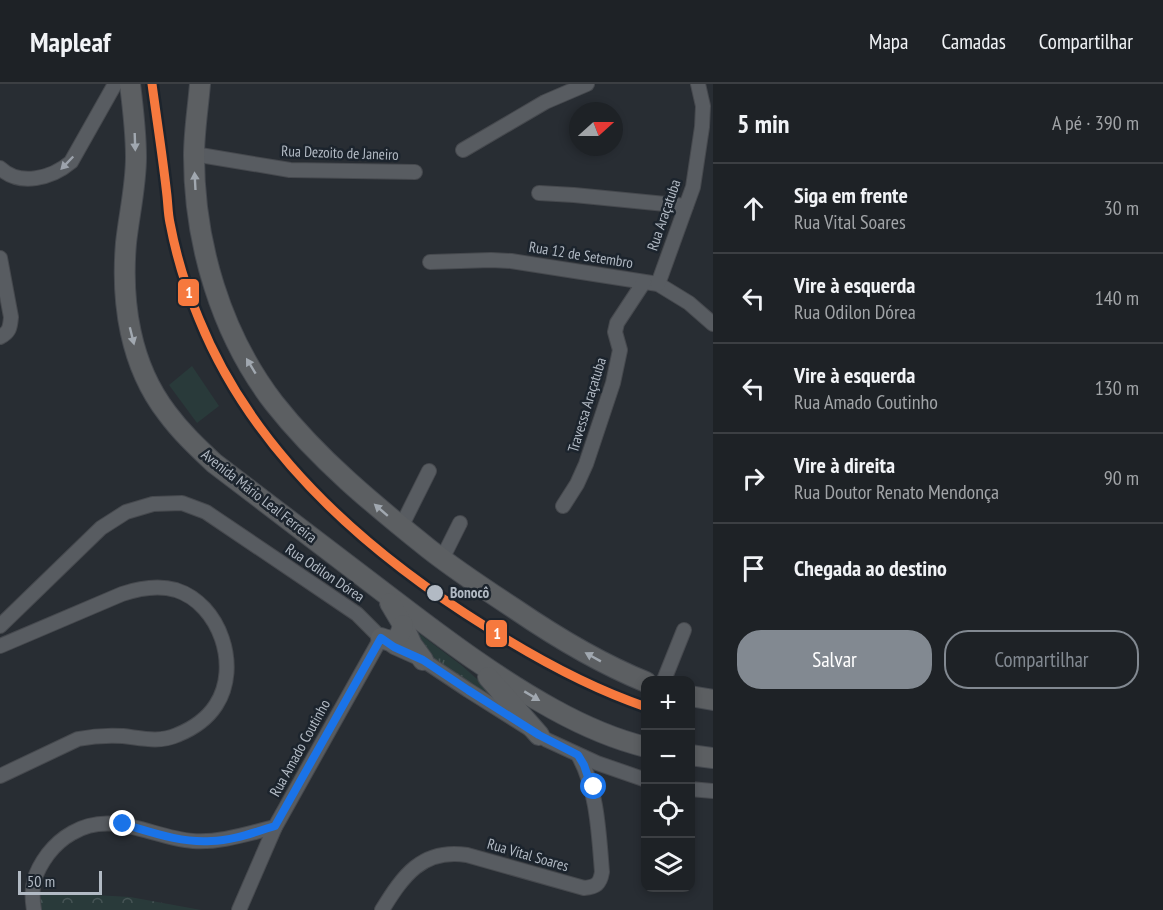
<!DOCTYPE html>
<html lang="pt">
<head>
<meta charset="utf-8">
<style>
	:root { --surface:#1e2226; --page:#2b2f32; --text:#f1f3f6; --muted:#a1a4a7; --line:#3c3f43; --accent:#828991 }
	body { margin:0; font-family:"PT Sans Narrow",sans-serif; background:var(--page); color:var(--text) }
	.controls { position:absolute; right:18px; bottom:18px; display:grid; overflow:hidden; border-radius:12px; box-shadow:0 3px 9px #0003 }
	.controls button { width:54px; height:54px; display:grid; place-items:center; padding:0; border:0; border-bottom:2px solid var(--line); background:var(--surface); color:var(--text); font:30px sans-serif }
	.compass { position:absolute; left:569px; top:18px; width:54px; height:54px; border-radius:50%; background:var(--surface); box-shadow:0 3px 9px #0003; rotate:69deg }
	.scale { position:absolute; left:18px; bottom:15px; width:84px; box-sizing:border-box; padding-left:6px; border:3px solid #b2bac4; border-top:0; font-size:16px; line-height:21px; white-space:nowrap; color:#b2bac4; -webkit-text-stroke:4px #1c242d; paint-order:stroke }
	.stop { position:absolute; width:18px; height:18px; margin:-14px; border:4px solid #1a73e8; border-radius:50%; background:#fff }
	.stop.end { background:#1a73e8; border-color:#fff; box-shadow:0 2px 6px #0008 }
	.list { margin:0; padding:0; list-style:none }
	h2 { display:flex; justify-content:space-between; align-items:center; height:78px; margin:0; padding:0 24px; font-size:26px }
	h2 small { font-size:20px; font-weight:400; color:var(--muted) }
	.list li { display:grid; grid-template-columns:39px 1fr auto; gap:18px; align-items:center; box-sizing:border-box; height:90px; padding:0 24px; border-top:2px solid var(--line) }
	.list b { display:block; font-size:22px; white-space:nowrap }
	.list p { margin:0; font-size:20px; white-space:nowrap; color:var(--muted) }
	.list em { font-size:20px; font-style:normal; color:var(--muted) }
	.actions { display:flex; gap:12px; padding:18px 24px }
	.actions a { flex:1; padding:14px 0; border:2px solid var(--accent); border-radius:24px; text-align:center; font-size:21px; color:var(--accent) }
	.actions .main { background:var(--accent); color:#fff }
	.icon { flex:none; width:33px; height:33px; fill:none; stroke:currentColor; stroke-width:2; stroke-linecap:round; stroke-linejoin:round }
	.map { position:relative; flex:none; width:713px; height:826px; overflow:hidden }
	header { display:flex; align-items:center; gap:36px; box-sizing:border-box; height:84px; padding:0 30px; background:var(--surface); border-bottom:2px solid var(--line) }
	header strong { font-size:28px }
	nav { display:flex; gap:33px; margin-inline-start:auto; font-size:21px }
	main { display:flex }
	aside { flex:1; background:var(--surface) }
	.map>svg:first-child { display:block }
	.grass { fill:url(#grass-tufts) }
	.forest { fill:url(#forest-crowns) }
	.pitch { fill:#293a3a }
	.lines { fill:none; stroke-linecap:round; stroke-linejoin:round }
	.minor-casing { stroke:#46494e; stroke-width:16 }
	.highway-casing { stroke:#45494f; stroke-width:22 }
	.minor { stroke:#585c61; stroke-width:14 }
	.highway { stroke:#5c5f62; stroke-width:20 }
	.metro-1-casing { stroke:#1c242d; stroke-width:14 }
	.metro-1 { stroke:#f6793e; stroke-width:9 }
	.oneway { fill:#a1a8b0 }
	.oneway2 { fill:#9ca2ab }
	.route { stroke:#1a73e8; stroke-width:8 }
	.stop-dot { fill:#b2bac4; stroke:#1c242d; stroke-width:2 }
	.labels { text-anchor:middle; stroke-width:5; stroke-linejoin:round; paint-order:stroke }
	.street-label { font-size:15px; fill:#b2bac4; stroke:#1c242d }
	.stop-label { font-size:15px; font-weight:bold; fill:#b2bac4; stroke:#1c242d; text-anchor:start }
	.line-badge { stroke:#1c242d; stroke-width:2 }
	.badge-label { font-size:16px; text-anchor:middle; font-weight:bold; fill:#fff }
</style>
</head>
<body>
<header>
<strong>Mapleaf</strong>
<nav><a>Mapa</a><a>Camadas</a><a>Compartilhar</a></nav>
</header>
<main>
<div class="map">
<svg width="713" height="826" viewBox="0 0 713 826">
	<defs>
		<pattern id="grass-tufts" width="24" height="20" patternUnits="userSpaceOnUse" patternTransform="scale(1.5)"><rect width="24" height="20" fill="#293a3a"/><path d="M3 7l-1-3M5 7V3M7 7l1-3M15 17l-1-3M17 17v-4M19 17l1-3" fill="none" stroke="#465455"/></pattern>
		<pattern id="forest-crowns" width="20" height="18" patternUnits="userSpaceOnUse" patternTransform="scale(1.5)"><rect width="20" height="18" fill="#293a3a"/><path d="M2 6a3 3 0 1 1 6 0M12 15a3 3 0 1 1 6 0" fill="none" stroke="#465455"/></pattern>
	</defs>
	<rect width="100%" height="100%" fill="#282d33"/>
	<!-- grass -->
	<path class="grass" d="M409,542l52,39 24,21 20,21 -62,-40 -24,-18z"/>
	<!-- forest -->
	<path class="forest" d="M41,808l89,5 71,13h-162z"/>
	<!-- pitch -->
	<path class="pitch" d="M192,282l27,40 -22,17 -28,-38z"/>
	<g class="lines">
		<!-- minor casing -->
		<g class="minor-casing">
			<g id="minor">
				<path d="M463,66l82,-48 42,-18"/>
				<path d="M194,70l96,16 125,2"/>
				<path d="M0,84c20,19 52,10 71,-6l44,-78"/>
				<path d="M539,109l35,2 112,11"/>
				<path d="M0,174l11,59c-1,10 -1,15 -11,20"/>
				<path d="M430,178l61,-2 20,1 147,23 31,19 24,21"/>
				<path d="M658,200l35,-97 9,-60 1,-21 -5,-22"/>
				<path d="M563,422l14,-22 9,-20 27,-81 7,-33 -5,-18 2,-9 27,-41"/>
				<path d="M401,443l28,-56"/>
				<path d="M442,475l18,-36"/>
				<path d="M0,542l101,-98 25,-16 27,-8 29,-1 24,9 151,102 24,24 13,9 29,13 45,30 79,50 50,23 49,17"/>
				<path d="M0,562l122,-52c18,-6 36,-9 54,-4 44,14 65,77 40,115 -9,14 -24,24 -39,30 -18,8 -36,3 -54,1 -16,-1 -30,0 -45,3l-78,37"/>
				<path d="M664,596l20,-50"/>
				<path d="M690,705l23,2"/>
				<path d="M34,826c-4,-23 0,-37 14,-56 7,-9 15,-16 24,-21 41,-24 80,5 121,8 28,2 56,-8 82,-14"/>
				<path d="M239,826l36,-83 106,-189"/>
				<path d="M382,826c21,-34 40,-62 85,-55l117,33c12,-1 16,-4 18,-16 -3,-37 -5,-85 -24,-117"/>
			</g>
		</g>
		<!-- highway casing -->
		<g class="highway-casing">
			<g id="highway">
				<path d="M130,0c3,24 6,49 6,73 0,29 -7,58 -10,86 -5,59 4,122 41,170 14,19 30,34 47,50 61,46 121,92 181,138 51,39 102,77 158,108 29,16 60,30 93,38"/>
				<path d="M200,0c-2,24 -6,48 -6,72 0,87 27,178 80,247 44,56 100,102 155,146 28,22 57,41 86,60 41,28 84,54 131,73"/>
				<path d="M390,519l13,22 9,20 11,15"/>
				<path d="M381,554c14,6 19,0 22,-13"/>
				<path d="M488,593l51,58"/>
				<path d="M690,612l23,4"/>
				<path d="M690,671l23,3"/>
			</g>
		</g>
		<!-- minor -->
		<use href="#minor" class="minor"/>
		<!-- highway -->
		<use href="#highway" class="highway"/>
		<!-- metro-1 casing -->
		<g class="metro-1-casing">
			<path id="metro-1" d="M152,0c5,37 11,75 15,112 1,9 1,18 3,27 6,32 16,65 29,96 54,134 168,234 289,309 49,31 102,60 158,79"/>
		</g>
		<!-- metro-1 -->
		<use href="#metro-1" class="metro-1"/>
	</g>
	<!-- one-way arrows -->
	<defs><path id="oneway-solid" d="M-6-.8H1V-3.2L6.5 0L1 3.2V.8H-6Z" transform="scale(1.5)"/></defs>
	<g class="oneway">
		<use href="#oneway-solid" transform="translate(135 58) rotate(88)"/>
		<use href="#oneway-solid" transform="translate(195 97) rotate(-93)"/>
		<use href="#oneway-solid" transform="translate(132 252) rotate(76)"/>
		<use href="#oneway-solid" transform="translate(251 282) rotate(-121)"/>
		<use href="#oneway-solid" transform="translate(381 426) rotate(-139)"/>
		<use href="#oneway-solid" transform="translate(593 573) rotate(-151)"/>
		<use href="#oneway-solid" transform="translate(532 612) rotate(31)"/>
	</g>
	<use class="oneway2" href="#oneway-solid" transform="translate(67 79) rotate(134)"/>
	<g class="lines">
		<!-- route -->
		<path class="route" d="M123,740c28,8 57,19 88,17 21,0 44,-9 64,-15l106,-188 13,9 29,13 45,30 71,45 39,20 6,10 10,30v-8"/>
	</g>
	<!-- markers -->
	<circle class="stop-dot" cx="435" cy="509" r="9"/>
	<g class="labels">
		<!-- street labels -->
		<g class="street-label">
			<text transform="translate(340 69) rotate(2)" y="5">Rua Dezoito de Janeiro</text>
			<text transform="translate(664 131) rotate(-71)" y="5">Rua Araçatuba</text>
			<text transform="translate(581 171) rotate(9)" y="5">Rua 12 de Setembro</text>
			<text transform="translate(587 321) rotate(-73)" y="5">Travessa Araçatuba</text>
			<text transform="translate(259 412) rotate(38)" y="5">Avenida Mário Leal Ferreira</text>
			<text transform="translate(325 489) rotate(34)" y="5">Rua Odilon Dórea</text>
			<text transform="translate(300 664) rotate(-61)" y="5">Rua Amado Coutinho</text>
			<text transform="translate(528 771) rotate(16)" y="5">Rua Vital Soares</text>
		</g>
		<!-- stop labels -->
		<g class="stop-label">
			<text x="450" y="514">Bonocô</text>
		</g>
	</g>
	<g class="line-badge">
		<rect x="177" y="194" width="23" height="29" rx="6" fill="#f6793e"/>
		<rect x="485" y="535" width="23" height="29" rx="6" fill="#f6793e"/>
	</g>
	<g class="badge-label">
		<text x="189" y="214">1</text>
		<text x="497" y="555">1</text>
	</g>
</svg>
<div class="controls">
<button>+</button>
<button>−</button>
<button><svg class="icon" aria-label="locate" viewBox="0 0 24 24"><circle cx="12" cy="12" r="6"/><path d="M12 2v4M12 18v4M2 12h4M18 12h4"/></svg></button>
<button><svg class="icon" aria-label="layers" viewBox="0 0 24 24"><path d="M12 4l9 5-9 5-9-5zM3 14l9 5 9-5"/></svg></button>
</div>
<svg class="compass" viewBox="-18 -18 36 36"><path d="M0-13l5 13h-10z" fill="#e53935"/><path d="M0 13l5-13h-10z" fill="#a1a4a7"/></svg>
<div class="scale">50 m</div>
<div class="stop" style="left:594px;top:703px"></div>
<div class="stop end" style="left:123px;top:740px"></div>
</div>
<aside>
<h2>5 min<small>A pé · 390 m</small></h2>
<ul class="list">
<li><svg class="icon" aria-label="ahead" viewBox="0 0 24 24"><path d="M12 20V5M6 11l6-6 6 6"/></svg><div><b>Siga em frente</b><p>Rua Vital Soares</p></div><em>30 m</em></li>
<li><svg class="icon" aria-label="left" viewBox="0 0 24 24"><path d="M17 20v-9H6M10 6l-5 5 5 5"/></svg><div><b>Vire à esquerda</b><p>Rua Odilon Dórea</p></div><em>140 m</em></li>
<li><svg class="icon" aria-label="left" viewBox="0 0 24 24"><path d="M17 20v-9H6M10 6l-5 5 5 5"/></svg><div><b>Vire à esquerda</b><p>Rua Amado Coutinho</p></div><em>130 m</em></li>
<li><svg class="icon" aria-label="right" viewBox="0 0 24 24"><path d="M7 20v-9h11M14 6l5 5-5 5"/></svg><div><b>Vire à direita</b><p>Rua Doutor Renato Mendonça</p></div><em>90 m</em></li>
<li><svg class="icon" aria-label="arrive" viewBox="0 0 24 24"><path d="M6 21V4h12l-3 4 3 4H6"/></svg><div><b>Chegada ao destino</b></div></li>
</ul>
<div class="actions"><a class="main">Salvar</a><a>Compartilhar</a></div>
</aside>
</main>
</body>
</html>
